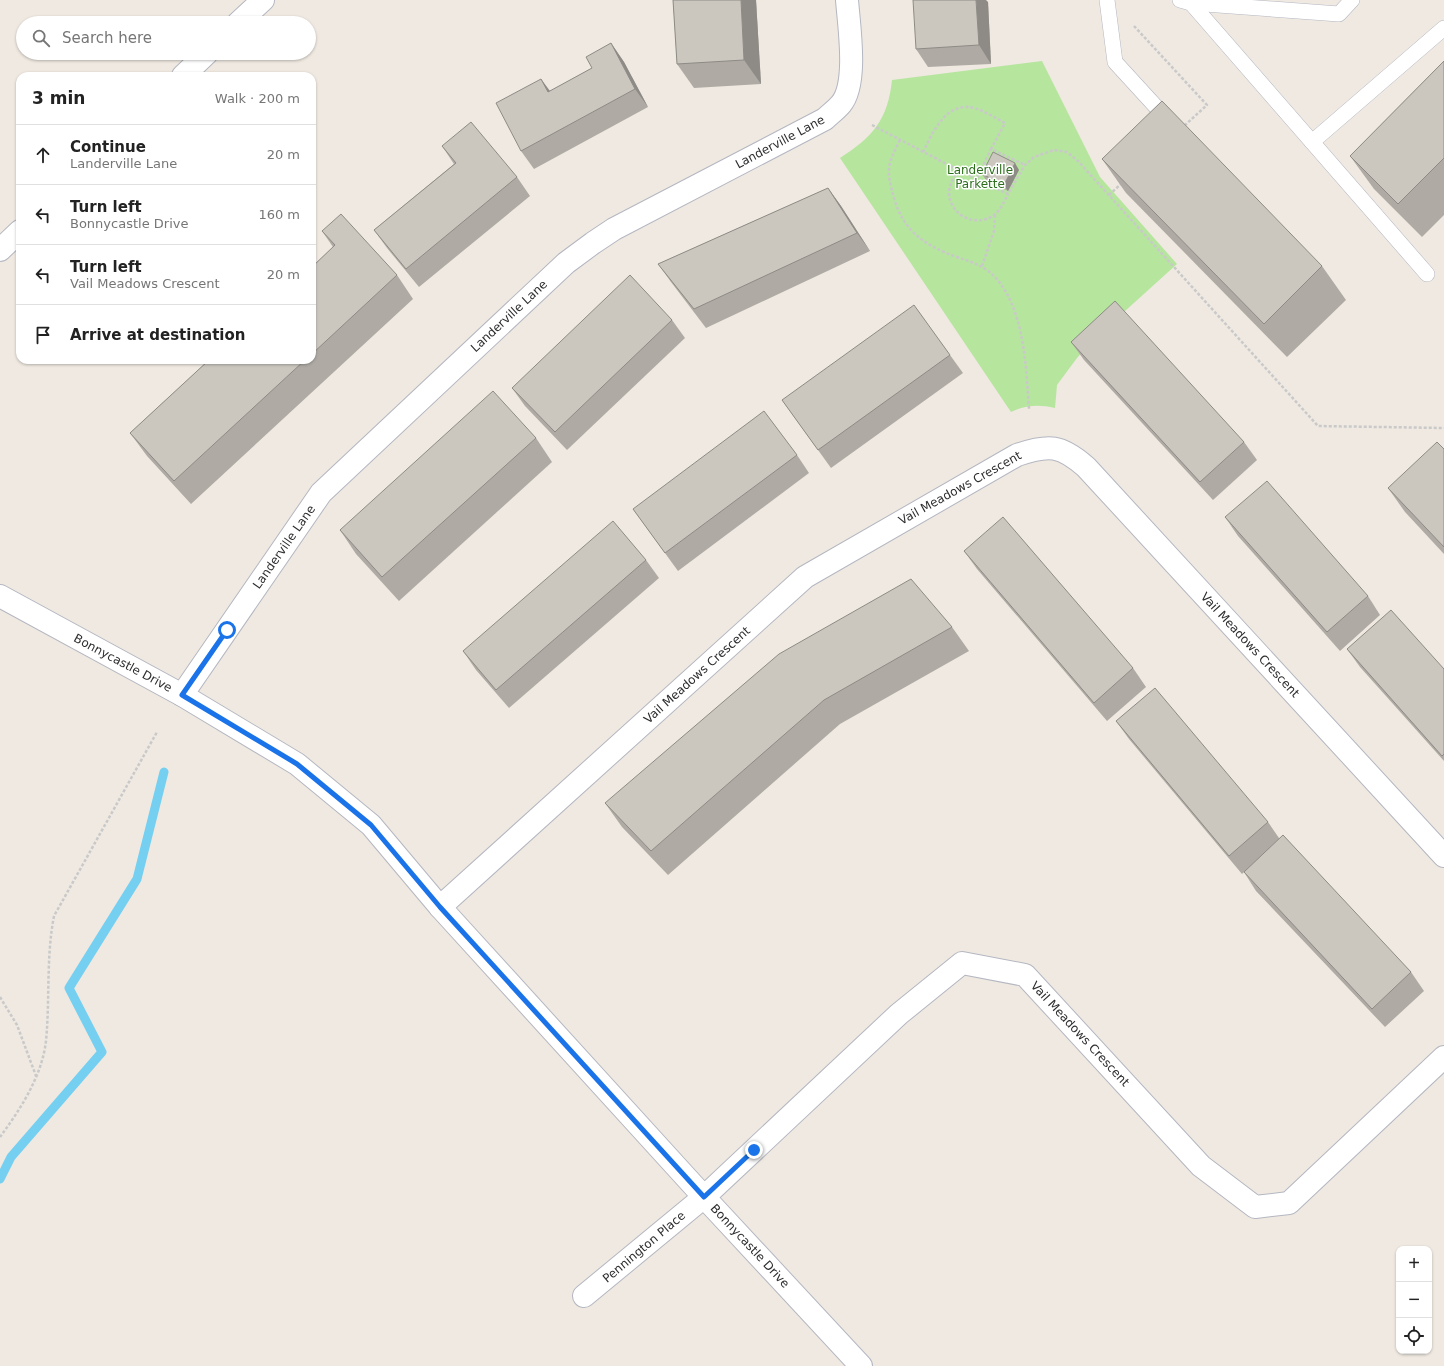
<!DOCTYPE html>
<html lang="en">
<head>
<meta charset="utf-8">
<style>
	:root { --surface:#fff; --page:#f2f2f2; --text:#222; --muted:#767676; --line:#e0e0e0 }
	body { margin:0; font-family:"DejaVu Sans",sans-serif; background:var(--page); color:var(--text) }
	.controls { position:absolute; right:12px; bottom:12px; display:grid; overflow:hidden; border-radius:8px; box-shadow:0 1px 3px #0004 }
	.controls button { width:36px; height:36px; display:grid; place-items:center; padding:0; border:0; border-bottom:1px solid var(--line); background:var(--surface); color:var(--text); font:20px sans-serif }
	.stop { position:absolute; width:12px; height:12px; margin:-9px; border:3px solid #1a73e8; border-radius:50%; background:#fff }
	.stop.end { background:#1a73e8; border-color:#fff; box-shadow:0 1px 4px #0008 }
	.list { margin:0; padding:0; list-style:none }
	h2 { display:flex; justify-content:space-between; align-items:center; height:52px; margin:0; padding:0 16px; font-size:17px }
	h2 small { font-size:13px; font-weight:400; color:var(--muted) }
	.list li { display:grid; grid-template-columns:26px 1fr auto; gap:12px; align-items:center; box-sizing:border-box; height:60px; padding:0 16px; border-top:1px solid var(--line) }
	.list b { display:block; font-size:15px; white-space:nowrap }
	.list p { margin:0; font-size:13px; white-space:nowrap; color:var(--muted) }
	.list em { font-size:13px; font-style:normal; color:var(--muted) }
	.icon { flex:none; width:22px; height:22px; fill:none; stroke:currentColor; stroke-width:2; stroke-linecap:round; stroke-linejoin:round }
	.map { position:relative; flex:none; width:1444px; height:1366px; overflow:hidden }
	.search { position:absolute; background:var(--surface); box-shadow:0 1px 3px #0004; left:16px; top:16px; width:300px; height:44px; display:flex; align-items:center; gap:10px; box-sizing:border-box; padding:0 14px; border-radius:22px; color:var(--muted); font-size:15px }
	.panel { position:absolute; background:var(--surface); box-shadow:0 1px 3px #0004; left:16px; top:72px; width:300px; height:292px; border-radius:12px }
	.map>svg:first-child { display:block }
	.green { fill:#b6e59e }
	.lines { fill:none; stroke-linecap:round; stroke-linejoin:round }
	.stream { stroke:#75cff0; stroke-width:9 }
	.service-casing { stroke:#b4b7c1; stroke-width:16 }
	.minor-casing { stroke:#b4b7c1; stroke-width:24 }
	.path { stroke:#c9c9c9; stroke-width:2.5; stroke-dasharray:3 2; stroke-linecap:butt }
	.service { stroke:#fff; stroke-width:15 }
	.minor { stroke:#fff; stroke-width:22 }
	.wall { fill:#afaba4 }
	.shaded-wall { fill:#8e8b86 }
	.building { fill:#cbc7bf; stroke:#8e8b86 }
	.route { stroke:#1a73e8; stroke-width:5 }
	.labels { text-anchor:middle; stroke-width:3; stroke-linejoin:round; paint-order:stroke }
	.street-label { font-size:12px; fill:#2e2e2e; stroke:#fff }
	.park-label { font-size:12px; fill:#2c6e1b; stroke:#fff }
</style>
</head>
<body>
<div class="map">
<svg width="1444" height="1366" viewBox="0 0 1444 1366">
	<rect width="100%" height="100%" fill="#efe9e1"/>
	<!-- green -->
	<path class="green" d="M1042,61l58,116 77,87 -84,76 -16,18 -20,27 -2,23c-16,-4 -30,-3 -44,4l-171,-254c33,-21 48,-39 52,-78z"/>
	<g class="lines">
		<!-- stream -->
		<path class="stream" d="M0,1179l11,-22 91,-105 -33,-64 68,-109 27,-107"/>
		<!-- service casing -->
		<g class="service-casing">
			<g id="service">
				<path d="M1107,0l8,62 43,47"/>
				<path d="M1180,0l11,3 148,11 13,-14"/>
				<path d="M1191,3l236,271"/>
				<path d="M1312,142l132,-114"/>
			</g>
		</g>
		<!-- minor casing -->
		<g class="minor-casing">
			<g id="minor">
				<path d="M238,23l25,-23"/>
				<path d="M183,76l24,-23"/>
				<path d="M0,250l20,-19"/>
				<path d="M0,596l182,99 115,69 74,61 69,82 264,290 157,169"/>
				<path d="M182,695l139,-202 245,-230 27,-20 21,-14 211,-110c5,-5 11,-9 16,-15 17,-20 8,-78 6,-104"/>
				<path d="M440,907l365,-330 212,-122c32,-11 44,-10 69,12l358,389"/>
				<path d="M584,1296l120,-99 195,-183 63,-51 63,12 176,191 54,41 34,-4 155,-146"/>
			</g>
		</g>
		<!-- path -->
		<g class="path">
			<path d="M1134,26l73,79 -24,22"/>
			<path d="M872,125l86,45 50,24 17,-29 9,-8 20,-7 13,2 11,9 240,265 126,2"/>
			<path d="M900,140c-13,25 -14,30 -6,58 9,32 30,47 60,58 20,7 33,10 46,27 25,34 26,86 29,126"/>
			<path d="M923,152c10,-20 23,-51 51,-44 11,3 21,10 31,15l-14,26"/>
			<path d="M958,170c-4,7 -9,15 -9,23 1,23 27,35 45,22 7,-5 10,-14 14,-21"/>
			<path d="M977,178l14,-29 34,16"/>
			<path d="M1109,195l13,-12"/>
			<path d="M982,266l12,-35 1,-16"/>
			<path d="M0,997l17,28 19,51"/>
			<path d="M0,1137c20,-27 42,-61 46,-96 4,-41 0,-84 8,-125l103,-184"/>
		</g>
		<!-- service -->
		<use href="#service" class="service"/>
		<!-- minor -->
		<use href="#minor" class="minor"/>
	</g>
	<!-- wall -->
	<g class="wall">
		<path d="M673,0h83l5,84 -67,4 -17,-24z"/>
		<path d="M988,2l3,62 -63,3 -12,-18z"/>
		<path d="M611,43l13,19 24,45 -114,62 -13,-18 20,-72 9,12 42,-23z"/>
		<path d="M1444,61v154l-22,22 -48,-48 -24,-33z"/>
		<path d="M442,146l75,31 13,19 -111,91 -32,-39 -13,-18 80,-66z"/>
		<path d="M1102,159l220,107 24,34 -59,57 -161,-164z"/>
		<path d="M1019,170l-11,21 -22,-11 -4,-6z"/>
		<path d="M828,188l13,18 29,45 -164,77 -35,-46 -13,-18z"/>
		<path d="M322,231l75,44 16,24 -222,205 -44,-48 -17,-23 79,-73h103v-93l21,-20z"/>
		<path d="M672,320l13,18 -118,112 -42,-44 -13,-18z"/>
		<path d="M1071,342l173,100 13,18 -44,40 -129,-140z"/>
		<path d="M950,355l13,18 -132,95 -49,-68z"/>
		<path d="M536,438l16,24 -153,139 -43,-47 -16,-24z"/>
		<path d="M1444,449v105l-39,-42 -17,-24z"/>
		<path d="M797,455l12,18 -131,98 -45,-62z"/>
		<path d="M1225,517l143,79 12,19 -40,36 -102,-115z"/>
		<path d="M964,551l169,117 13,19 -39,34 -130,-152z"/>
		<path d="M646,560l13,18 -150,130 -33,-38 -13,-19z"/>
		<path d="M952,627l17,24 -129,73 -172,151 -46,-48 -17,-24z"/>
		<path d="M1347,649l97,20v92l-84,-94z"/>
		<path d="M1116,721l152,101 11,16 132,134 13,19 -39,36 -129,-136 -12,-19 1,-1 -3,3 -113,-135z"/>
	</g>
	<!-- shaded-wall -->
	<g class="shaded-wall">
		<path d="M741,0h15l5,84 -17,-24z"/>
		<path d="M976,0h10l2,2 3,62 -12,-19z"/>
		<path d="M611,43l13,19 24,45 -13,-18z"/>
		<path d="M541,79l13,18 -6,-5z"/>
		<path d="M1015,163l4,7 -11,21 -4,-6z"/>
		<path d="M828,188l13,18 29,45 -13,-18z"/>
	</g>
	<!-- building -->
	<g class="building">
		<path d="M673,0h68l3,60 -67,4z"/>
		<path d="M913,0h63l3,45 -63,4z"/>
		<path d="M611,43l24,46 -114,62 -25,-48 45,-24 7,13 44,-24 -6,-11z"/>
		<path d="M1444,61v97l-46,46 -48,-48z"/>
		<path d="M1162,101l160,165 -58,58 -162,-165z"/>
		<path d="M471,122l46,55 -111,92 -32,-39 82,-67 -14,-17z"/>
		<path d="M993,152l22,11 -11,22 -22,-11z"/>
		<path d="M828,188l29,45 -163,76 -36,-45z"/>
		<path d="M341,214l56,61 -85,79v-87l23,-22 -13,-14z"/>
		<path d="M630,275l42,45 -117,112 -43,-44z"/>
		<path d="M1115,301l129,141 -44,40 -129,-140z"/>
		<path d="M914,305l36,50 -132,95 -36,-50z"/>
		<path d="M209,360h96l-131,121 -44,-48z"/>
		<path d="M493,391l43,47 -154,139 -42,-47z"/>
		<path d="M764,411l33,44 -132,98 -32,-44z"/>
		<path d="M1437,442l7,7v98l-56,-59z"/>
		<path d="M1267,481l101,115 -41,36 -102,-115z"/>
		<path d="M1003,517l130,151 -39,35 -130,-152z"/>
		<path d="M613,521l33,39 -150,130 -33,-39z"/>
		<path d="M911,579l41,48 -128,73 -173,151 -46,-48 174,-149z"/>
		<path d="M1391,610l53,59v85l-2,2 -95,-107z"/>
		<path d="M1155,688l113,134 -39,34 -113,-135z"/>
		<path d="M1283,835l128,137 -39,37 -128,-137z"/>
	</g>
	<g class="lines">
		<!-- route -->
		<path class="route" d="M227,630l-45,65 115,69 74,61 69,82 264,290 50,-47"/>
	</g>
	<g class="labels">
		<!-- street labels -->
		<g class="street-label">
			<text transform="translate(780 142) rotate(-28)" y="4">Landerville Lane</text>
			<text transform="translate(509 316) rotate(-43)" y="4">Landerville Lane</text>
			<text transform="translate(960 488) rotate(-29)" y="4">Vail Meadows Crescent</text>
			<text transform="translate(284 547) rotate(-55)" y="4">Landerville Lane</text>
			<text transform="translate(1250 645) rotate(47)" y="4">Vail Meadows Crescent</text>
			<text transform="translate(123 663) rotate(28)" y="4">Bonnycastle Drive</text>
			<text transform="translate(697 675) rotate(-42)" y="4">Vail Meadows Crescent</text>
			<text transform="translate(1080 1034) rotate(47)" y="4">Vail Meadows Crescent</text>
			<text transform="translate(750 1246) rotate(47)" y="4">Bonnycastle Drive</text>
			<text transform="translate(644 1247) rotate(-40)" y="4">Pennington Place</text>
		</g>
		<!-- park labels -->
		<g class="park-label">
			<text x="980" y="174">Landerville<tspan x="980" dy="14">Parkette</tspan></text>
		</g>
	</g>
</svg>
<div class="controls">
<button>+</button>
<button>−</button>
<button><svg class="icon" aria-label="locate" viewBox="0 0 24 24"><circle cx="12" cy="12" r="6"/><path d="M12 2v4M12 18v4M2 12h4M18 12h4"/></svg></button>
</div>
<div class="stop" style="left:227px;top:630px"></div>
<div class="stop end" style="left:754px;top:1150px"></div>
<div class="search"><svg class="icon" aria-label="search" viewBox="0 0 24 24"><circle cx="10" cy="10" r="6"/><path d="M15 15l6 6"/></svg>Search here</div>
<section class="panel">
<h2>3 min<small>Walk · 200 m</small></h2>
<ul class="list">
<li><svg class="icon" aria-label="ahead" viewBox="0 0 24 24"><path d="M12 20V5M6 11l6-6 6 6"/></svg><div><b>Continue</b><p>Landerville Lane</p></div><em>20 m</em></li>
<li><svg class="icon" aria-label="left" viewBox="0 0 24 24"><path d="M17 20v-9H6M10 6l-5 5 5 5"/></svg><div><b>Turn left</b><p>Bonnycastle Drive</p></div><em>160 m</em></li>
<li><svg class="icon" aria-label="left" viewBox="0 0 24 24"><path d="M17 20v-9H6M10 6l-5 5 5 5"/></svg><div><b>Turn left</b><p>Vail Meadows Crescent</p></div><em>20 m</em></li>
<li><svg class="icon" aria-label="arrive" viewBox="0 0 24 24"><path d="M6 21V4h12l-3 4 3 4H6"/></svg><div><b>Arrive at destination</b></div></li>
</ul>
</section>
</div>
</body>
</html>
